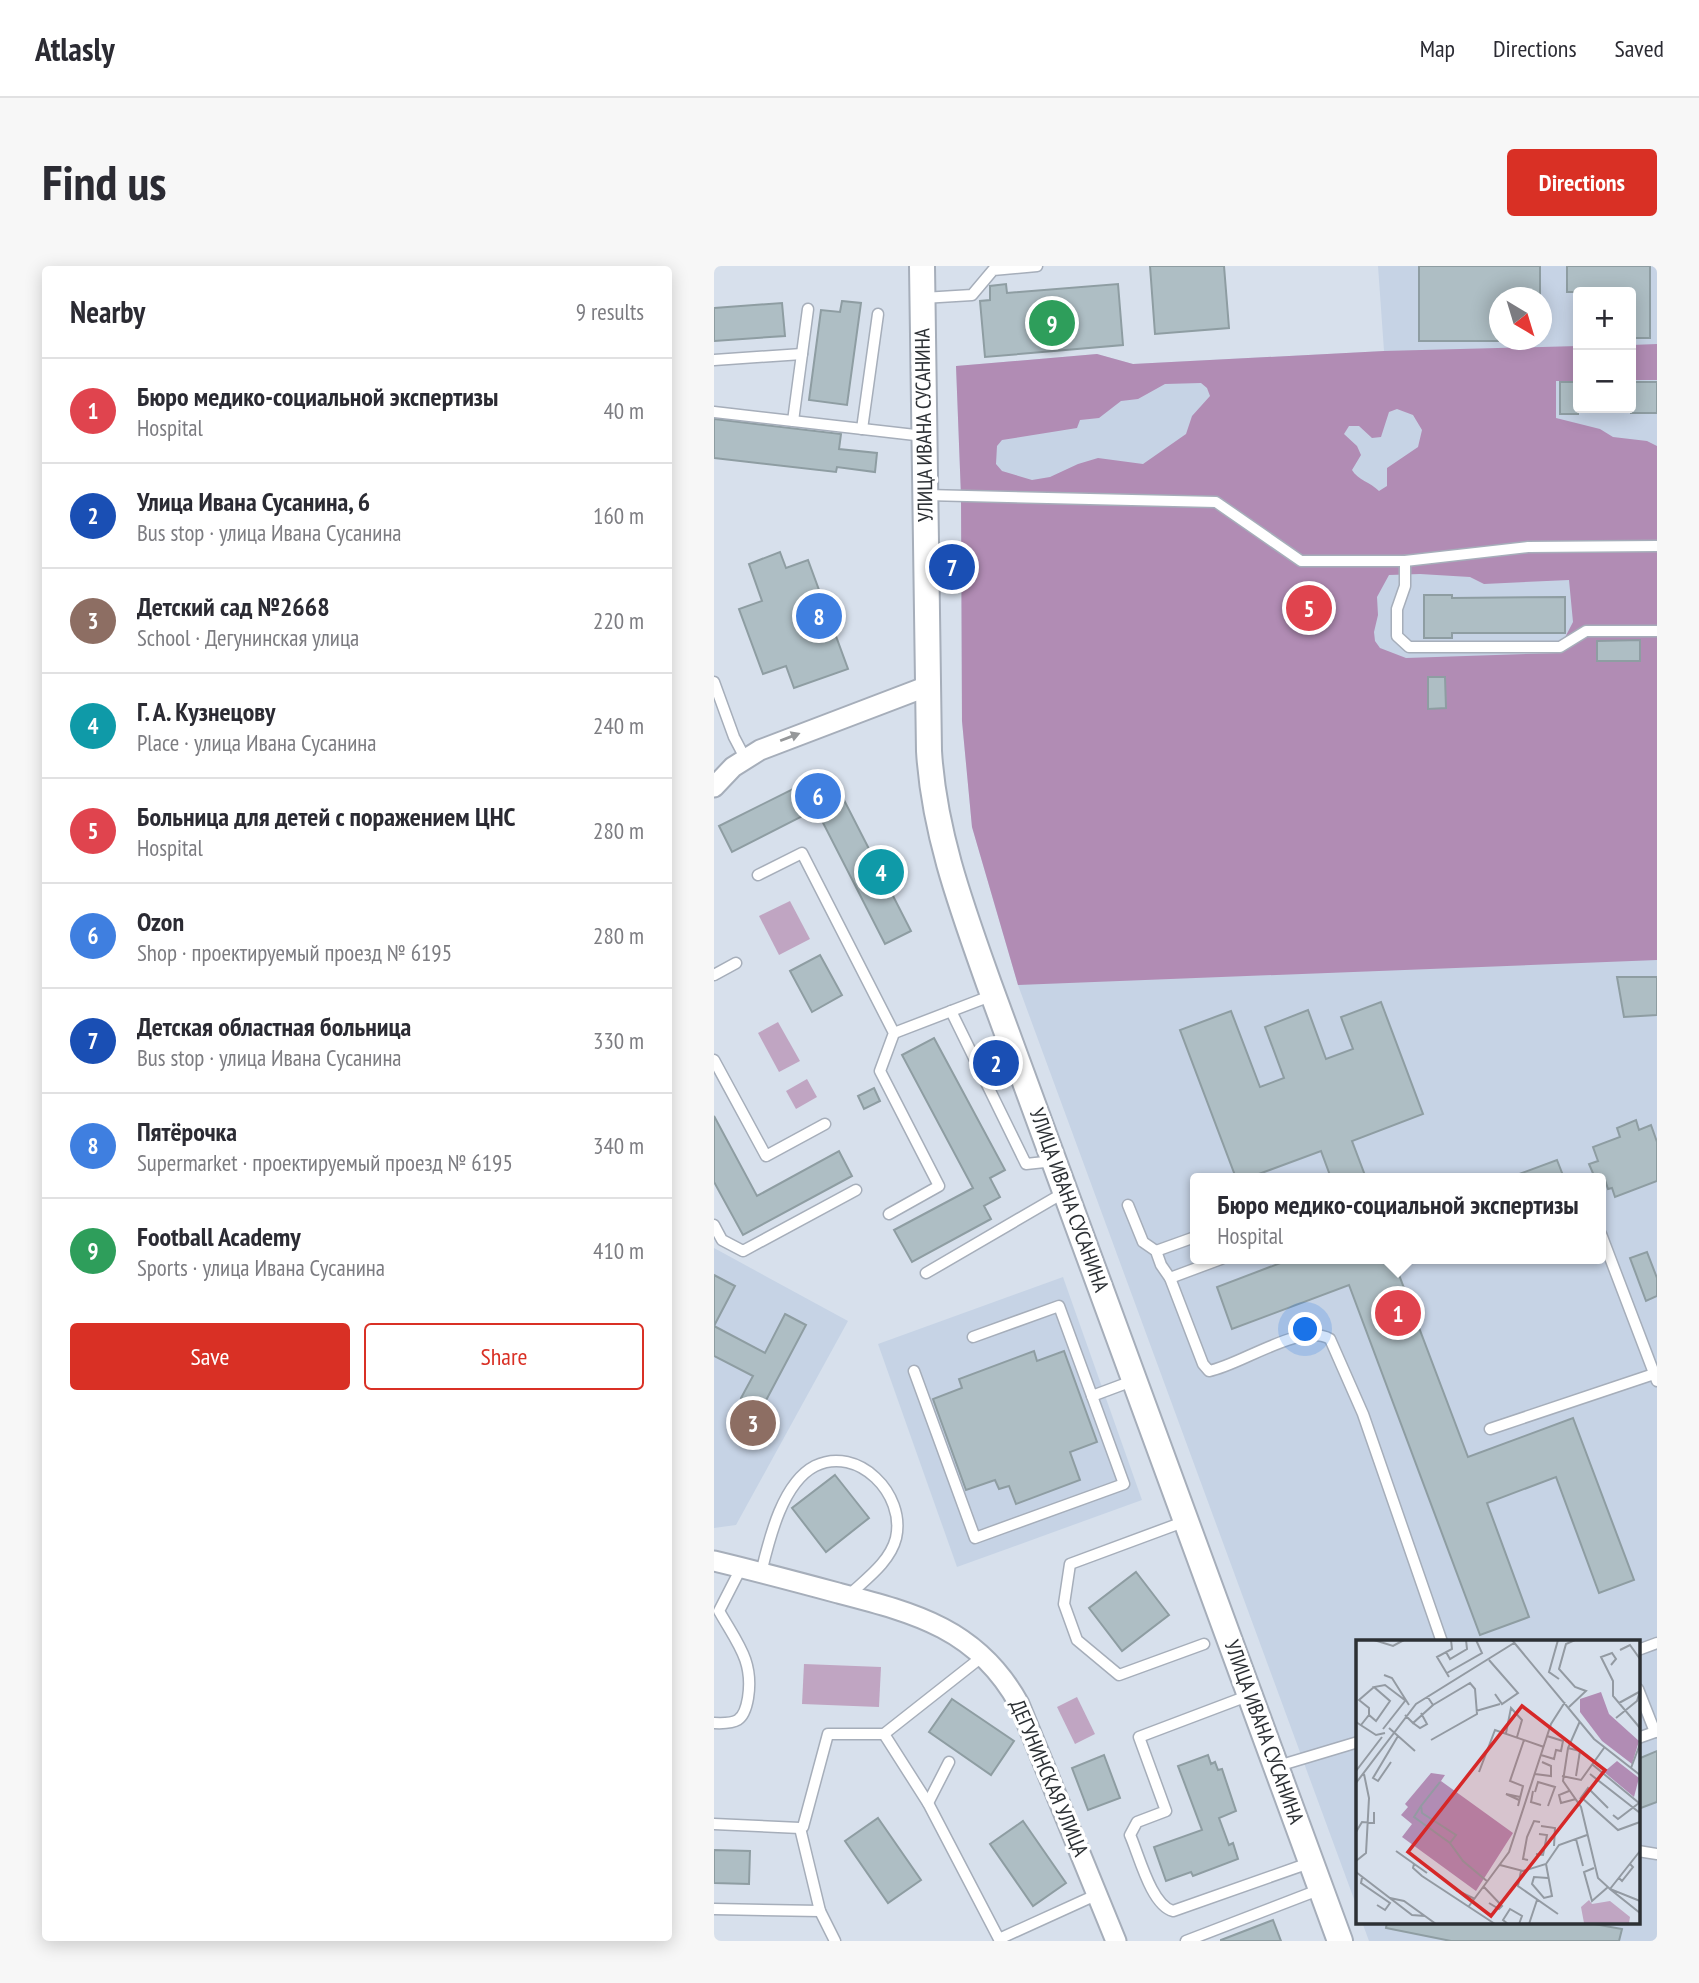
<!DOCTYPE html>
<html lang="en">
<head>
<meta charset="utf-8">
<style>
	:root { --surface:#fff; --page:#f7f7f7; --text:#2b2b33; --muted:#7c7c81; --line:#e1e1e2; --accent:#d93025 }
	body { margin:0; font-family:"PT Sans Narrow",sans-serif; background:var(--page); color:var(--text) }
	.controls { position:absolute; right:21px; top:21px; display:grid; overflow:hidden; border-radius:7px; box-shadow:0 4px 18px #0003 }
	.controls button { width:63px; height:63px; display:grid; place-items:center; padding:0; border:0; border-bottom:2px solid var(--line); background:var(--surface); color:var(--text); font:35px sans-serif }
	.compass { position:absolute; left:775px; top:21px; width:63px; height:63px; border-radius:50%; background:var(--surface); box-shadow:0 4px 18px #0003; rotate:142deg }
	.you { position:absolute; left:592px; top:1064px; width:24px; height:24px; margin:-18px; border:5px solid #fff; border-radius:50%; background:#1a73e8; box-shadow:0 0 0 10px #1a73e833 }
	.badge { display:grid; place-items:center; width:46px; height:46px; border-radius:50%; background:var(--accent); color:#fff; font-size:23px; font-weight:700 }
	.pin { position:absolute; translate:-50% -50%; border:4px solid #fff; box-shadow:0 2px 7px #0006 }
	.popup { position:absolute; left:476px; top:907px; width:416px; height:91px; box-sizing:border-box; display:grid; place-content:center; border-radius:7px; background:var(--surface); filter:drop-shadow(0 2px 5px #0005); font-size:23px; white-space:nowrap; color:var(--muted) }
	.popup b { font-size:26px; color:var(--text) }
	.popup::after { content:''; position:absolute; left:50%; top:100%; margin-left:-14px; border:14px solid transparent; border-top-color:var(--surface) }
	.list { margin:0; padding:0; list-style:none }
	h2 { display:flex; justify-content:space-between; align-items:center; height:91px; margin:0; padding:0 28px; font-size:30px }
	h2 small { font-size:23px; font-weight:400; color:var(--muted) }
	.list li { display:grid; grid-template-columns:46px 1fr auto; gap:21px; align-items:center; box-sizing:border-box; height:105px; padding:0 28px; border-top:2px solid var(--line) }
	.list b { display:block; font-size:26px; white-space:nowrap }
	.list p { margin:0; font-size:23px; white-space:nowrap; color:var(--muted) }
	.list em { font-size:23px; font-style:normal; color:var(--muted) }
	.actions { display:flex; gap:14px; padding:21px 28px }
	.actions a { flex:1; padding:16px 0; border:2px solid var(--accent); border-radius:7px; text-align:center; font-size:24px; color:var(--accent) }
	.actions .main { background:var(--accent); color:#fff }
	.map { position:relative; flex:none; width:943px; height:1675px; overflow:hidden; border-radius:7px }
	header { display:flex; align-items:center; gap:42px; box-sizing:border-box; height:98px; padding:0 35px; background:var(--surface); border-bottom:2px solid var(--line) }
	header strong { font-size:33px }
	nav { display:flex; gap:38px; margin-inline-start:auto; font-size:24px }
	.intro { display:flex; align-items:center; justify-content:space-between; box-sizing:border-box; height:168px; padding:0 42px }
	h1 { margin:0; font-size:49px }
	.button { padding:18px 32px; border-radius:7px; background:var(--accent); color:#fff; font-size:24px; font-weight:700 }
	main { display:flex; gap:42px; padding:0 42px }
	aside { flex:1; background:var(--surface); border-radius:7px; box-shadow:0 4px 18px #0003 }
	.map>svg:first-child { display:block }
	.built { fill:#c6d3e5; fill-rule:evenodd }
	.green { fill:#c0a5c2 }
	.forest { fill:#b18cb4; fill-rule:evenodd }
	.building { fill:#aebec4; stroke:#8e9da2; stroke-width:2 }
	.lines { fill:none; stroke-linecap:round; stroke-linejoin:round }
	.service-casing { stroke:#a6aeba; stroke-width:13 }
	.minor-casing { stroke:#a6aeba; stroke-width:23 }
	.tertiary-casing { stroke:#a6aeba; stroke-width:28 }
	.service { stroke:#fff; stroke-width:10 }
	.minor { stroke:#fff; stroke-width:19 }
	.tertiary { stroke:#fff; stroke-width:24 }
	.oneway { fill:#96989a }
	.labels { text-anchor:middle; stroke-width:7; stroke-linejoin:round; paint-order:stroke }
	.street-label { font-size:21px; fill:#2c3034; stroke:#fff }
	.inset-road { fill:none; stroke:#939aa2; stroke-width:2 }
	.view { fill:#d62828; fill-opacity:0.15; stroke:#d62828; stroke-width:3.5 }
	.inset-edge { fill:none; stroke:#2c3034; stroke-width:3.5 }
</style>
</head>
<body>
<header>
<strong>Atlasly</strong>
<nav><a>Map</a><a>Directions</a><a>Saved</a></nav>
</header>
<div class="intro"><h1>Find us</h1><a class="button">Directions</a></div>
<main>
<aside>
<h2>Nearby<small>9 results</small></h2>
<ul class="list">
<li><span class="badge" style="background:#e0444e">1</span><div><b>Бюро медико-социальной экспертизы</b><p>Hospital</p></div><em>40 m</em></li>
<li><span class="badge" style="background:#1a4fb4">2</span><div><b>Улица Ивана Сусанина, 6</b><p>Bus stop · улица Ивана Сусанина</p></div><em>160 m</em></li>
<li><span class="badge" style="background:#8d6e63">3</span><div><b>Детский сад №2668</b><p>School · Дегунинская улица</p></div><em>220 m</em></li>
<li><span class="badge" style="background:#0f9aa8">4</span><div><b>Г. А. Кузнецову</b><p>Place · улица Ивана Сусанина</p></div><em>240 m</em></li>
<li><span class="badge" style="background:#e0444e">5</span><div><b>Больница для детей с поражением ЦНС</b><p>Hospital</p></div><em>280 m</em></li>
<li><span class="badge" style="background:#3f7fe0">6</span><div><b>Ozon</b><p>Shop · проектируемый проезд № 6195</p></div><em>280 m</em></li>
<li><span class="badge" style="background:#1a4fb4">7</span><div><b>Детская областная больница</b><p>Bus stop · улица Ивана Сусанина</p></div><em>330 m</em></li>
<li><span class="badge" style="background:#3f7fe0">8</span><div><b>Пятёрочка</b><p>Supermarket · проектируемый проезд № 6195</p></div><em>340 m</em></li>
<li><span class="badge" style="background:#2e9e5b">9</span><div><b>Football Academy</b><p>Sports · улица Ивана Сусанина</p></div><em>410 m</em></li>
</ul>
<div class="actions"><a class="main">Save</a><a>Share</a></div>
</aside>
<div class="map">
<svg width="943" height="1675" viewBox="0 0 943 1675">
	<rect width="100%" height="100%" fill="#d7e0ec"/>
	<!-- built -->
	<g class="built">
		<path d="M664,0h279v1675h-288l-7,-19h276v-280h-280v268l-340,-925 -46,-158 -10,-106 -1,-225 -5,-130 141,-12 36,10 251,-13zM864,26h53v116h-53zM786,32h42v42h-42zM481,912h406v81h-406z"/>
		<path d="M0,982l134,73 -112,204 -22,3z"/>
		<path d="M349,1011l79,223 -185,67 -79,-223z"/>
	</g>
	<!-- green -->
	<g class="green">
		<path d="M76,635l20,38 -31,16 -20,-39z"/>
		<path d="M64,756l22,39 -21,11 -21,-39z"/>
		<path d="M93,813l10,18 -21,12 -10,-18z"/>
		<path d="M90,1398l77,3 -2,40 -77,-3z"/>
		<path d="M363,1431l18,37 -20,10 -18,-37z"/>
	</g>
	<!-- forest -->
	<g class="forest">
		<path d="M943,78v36h-26v-35z"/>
		<path d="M864,80v35h-22v37l44,11 13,8 34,4 10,5v514l-639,25 -46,-158 -10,-106 -1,-225 -5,-130 141,-12 36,10 251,-13zM487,117l6,5 3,8 -18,20 -6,18 -43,30 -45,-6 -20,6 -28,13 -18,3 -30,-9 -6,-7 1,-18 5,-6 75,-12 3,-8 19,-2 22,-17 17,-2 27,-15zM683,143l16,6 9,15 -4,17 -31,21v18l-8,5c-9,-9 -21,-11 -27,-21l9,-15 -4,-9 -13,-12 5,-8h10l13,12 9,-1 8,-25zM706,308l50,3 14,7 85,-4 4,42 -16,31 -151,5 -26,-10 -5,-7 -1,-9 4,-17 -1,-18 12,-22zM884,375h42v20h-42zM731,411v31l-17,1v-31z"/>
	</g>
	<!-- building -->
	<g class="building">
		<path d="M436,0h74l5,62 -74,6z"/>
		<path d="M705,0h121v32h-42v43h-79z"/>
		<path d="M853,0h83v72h-19v-46h-64z"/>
		<path d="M292,18l1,9 111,-9 5,61 -138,12 -5,-56 10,-1v-14z"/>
		<path d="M128,35l19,2 -14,102 -38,-5 12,-90 19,2z"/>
		<path d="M68,37l3,33 -71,5v-33z"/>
		<rect x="846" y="116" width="18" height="32"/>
		<rect x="917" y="116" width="26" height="31"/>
		<path d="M0,153l127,15 -2,15 38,4 -2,19 -38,-5 -1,5 -122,-14z"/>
		<path d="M66,286l6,16 22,-8 40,109 -54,19 -8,-22 -23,8 -24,-65 23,-8 -13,-37z"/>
		<path d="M710,329h28v3l113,-1v36h-113v5h-28z"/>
		<path d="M926,374v21h-43v-20z"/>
		<path d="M714,411h17l1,31 -18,1z"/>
		<path d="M85,520l6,12 16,-8 8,15 14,-7 68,133 -26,13 -69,-135 -84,43 -13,-26z"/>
		<path d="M106,689l22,40 -30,17 -22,-41z"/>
		<path d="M903,711h40v38l-33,2z"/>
		<path d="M667,736l42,112 -71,27 14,37h-35l-10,-27 -73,27h-12l-56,-148 51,-19 29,76 24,-9 -19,-51 43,-17 18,49 27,-10 -12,-32z"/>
		<path d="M220,772l71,132 -15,8 10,19 -16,9 7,13 -79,43 -18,-32 79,-42 -71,-133z"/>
		<path d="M160,822l6,13 -16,8 -6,-13z"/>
		<path d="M0,850l43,80 82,-45 13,25 -109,59 -29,-53z"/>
		<path d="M922,854l3,10 12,-5 6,17v39l-42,16 -3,-9 -4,1 -4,-12 -9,1 -6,-14 9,-3 -5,-14 27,-10 -3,-9z"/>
		<path d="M843,894l7,18h-53v-1z"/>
		<path d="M933,986l10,26v18l-11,5 -16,-43z"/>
		<path d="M577,993h102l75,198 105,-39 61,162 -35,13 -43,-116 -69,26 42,114 -49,18 -131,-350 -117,44 -15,-42z"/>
		<path d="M0,1009l21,11 -21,40z"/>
		<path d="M71,1048l21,11 -44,83 -21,-10 12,-22 -39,-20v-30l51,27z"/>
		<path d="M320,1085l3,10 27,-10 33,91 -27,10 10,28 -64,24 -7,-18 -10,3 -4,-9 -29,10 -33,-91 29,-11 -3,-9z"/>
		<path d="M121,1209l34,43 -43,34 -34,-44z"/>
		<path d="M422,1306l33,43 -47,36 -33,-43z"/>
		<path d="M238,1433l62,42 -23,34 -62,-43z"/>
		<path d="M943,1485v51l-19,7v-50z"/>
		<path d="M390,1489l16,43 -32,12 -16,-42z"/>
		<path d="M494,1489l3,9 4,-2 3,8 4,-1 14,42 -17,7 10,27 4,-2 5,16 -45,17 -2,-4 -25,9 -12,-34 48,-17 -24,-64z"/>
		<path d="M164,1552l43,62 -33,23 -43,-62z"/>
		<path d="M309,1555l43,62 -33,23 -43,-62z"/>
		<path d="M0,1584l36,1 -1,33 -35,-1z"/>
		<path d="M559,1654l8,21h-60v-1z"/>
		<path d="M673,1656h196l39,7 -3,12h-168l-65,-13z"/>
	</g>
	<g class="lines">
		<!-- service casing -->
		<g class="service-casing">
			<g id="service">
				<path d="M209,32l49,-3 21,-25 44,-4"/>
				<path d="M0,94l88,-6"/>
				<path d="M0,146l210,24"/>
				<path d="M79,155l15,-112"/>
				<path d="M148,163l16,-115"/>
				<path d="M212,229l290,7 85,59h104v25l-8,23v27l12,11h151l26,-16h71"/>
				<path d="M691,295l123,-14 129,-1"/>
				<path d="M0,416l20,55 11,21"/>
				<path d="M44,609l44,-22 92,180 -14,38 59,115 -50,28"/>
				<path d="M0,709l22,-12"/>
				<path d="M237,745l75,153 28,-3"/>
				<path d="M180,767l99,-38"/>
				<path d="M0,794l52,96 59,-32"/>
				<path d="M414,939l15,37 13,9 5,14 9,13 33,86 6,7c32,-6 91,-49 121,-32l33,75 79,228"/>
				<path d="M0,959l8,15 21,11 113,-61"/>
				<path d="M887,968l56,147"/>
				<path d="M442,985l39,-14"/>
				<path d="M212,1007l139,-81"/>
				<path d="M456,1012l51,-19"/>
				<path d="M259,1071l86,-31 33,90 43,-16"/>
				<path d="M200,1105l61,167 149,-54 -32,-88"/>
				<path d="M776,1163l164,-55"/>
				<path d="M472,1255l-116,43 -6,40 13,36 42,35 85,-31"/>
				<path d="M47,1307c8,-33 21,-90 54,-107 43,-21 91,28 81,72 -6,24 -30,41 -47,57"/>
				<path d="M924,1384l19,-7"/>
				<path d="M924,1423l17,43 2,-1"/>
				<path d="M536,1429l-111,42 27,74 -29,11 -7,13c9,20 21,70 43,76l139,-49"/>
				<path d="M0,1457c22,1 30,-1 34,-25 6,-37 -11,-55 -29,-87l22,-43"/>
				<path d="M170,1468l44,69 71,136 99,-45"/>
				<path d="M924,1472l17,-6"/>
				<path d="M564,1500l80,-24"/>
				<path d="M214,1537l21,-41"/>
				<path d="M0,1558l86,4"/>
				<path d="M924,1585l19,3"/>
				<path d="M0,1643l106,2"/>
				<path d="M121,1675l-15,-30 -20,-83 3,-1 25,-93h56l99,-78"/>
				<path d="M472,1675l135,-52"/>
			</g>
		</g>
		<!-- minor casing -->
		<g class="minor-casing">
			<g id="minor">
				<path d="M0,521l19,-20 27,-17 168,-64"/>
				<path d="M0,1295c42,10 83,21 124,32 77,20 140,36 181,111l97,237"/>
			</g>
		</g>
		<!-- tertiary casing -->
		<g class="tertiary-casing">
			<path id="tertiary" d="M208,0l7,485c5,82 33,157 60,233l351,957"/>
		</g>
		<!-- service -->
		<use href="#service" class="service"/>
		<!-- minor -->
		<use href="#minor" class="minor"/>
		<!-- tertiary -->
		<use href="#tertiary" class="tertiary"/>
	</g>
	<!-- one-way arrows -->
	<defs><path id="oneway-solid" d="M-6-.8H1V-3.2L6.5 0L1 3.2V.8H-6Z" transform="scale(1.75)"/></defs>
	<use class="oneway" href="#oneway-solid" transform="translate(76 471) rotate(-21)"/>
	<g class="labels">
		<!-- street labels -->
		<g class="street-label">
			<text transform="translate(210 159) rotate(-91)" y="7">УЛИЦА ИВАНА СУСАНИНА</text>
			<text transform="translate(355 934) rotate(70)" y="7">УЛИЦА ИВАНА СУСАНИНА</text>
			<text transform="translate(550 1466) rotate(70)" y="7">УЛИЦА ИВАНА СУСАНИНА</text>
			<text transform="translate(335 1512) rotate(67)" y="7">ДЕГУНИНСКАЯ УЛИЦА</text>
		</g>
	</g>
	<!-- overview -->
	<g transform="translate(642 1374)">
		<rect width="284" height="284" fill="#d7e0ec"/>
		<path d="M233,260l3,4 18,-3 20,16 -1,6h-45l-3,-16z" fill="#c0a5c2"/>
		<path d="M245,52l8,22 30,27 -7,23 -30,-23 -22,-29v-13zM261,121l22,17 -5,19 -30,-25zM75,133l14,2 -4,6 72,52 -37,58 -74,-54 10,-13 -11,-9 7,-8 -3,-3z" fill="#b18cb4"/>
		<path class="inset-road" d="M18,0l19,6 11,-6M156,0l82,99 46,36M202,0l-9,32 10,7M264,10l10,-5 10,14M90,12l4,7 17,-10 -1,-9M133,20l29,33 -16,11 -7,-10M255,25l5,-6 -4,-6 -11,4 12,24v15l27,32M91,33l35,-20 -6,-13M28,35l8,3 17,27M93,37l-12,-20 15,-8 -1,-9M263,63l20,-11M213,67l17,-16 -11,-4 -16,-18 7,-25 9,-4M120,71l24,-7M13,75v-7l-10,-8 15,-13M49,75l8,8 20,-18 -6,-9M260,78l21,-17 3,-10M224,81l-12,27 -5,33 18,26 17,71 12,11 30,12M0,82l20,13 9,-2M57,83l7,5 7,-4 -6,-11M5,85l8,-10 7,6 14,-20 -16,-14 11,-2 21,16M33,88l26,23M27,89l22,-28M150,93l5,-25 11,12 -5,17M75,100l46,-26 -2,-25 -5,-6 -37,22M212,108l12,3 -4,25M185,115l13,4 2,-9 5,1 2,-10 -16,-5M35,122l-13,19 -5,-3 25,-42M237,125l46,38 -21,16 -5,-4M275,128l9,-24M0,131l26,-34M123,132l16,-42 49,17M179,134l16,2v-10l-9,-4M234,134l50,39M206,136l19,4 23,-32M84,142l-19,24 1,7 34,22 -6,8 13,18 25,21M0,143l60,-79 98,-61M177,151l-2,11 10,3M213,151l-10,4 2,8 15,-4M179,152l3,-10 17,5 -7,19M226,158l36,32 22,-8M224,159l8,-11 20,20M163,160l-13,-6 14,3M65,166l-7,11 36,26M162,166l5,-20 -13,-5 14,-41M185,186l14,2 -1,18M0,192l6,-10 12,1v-11M220,199l7,27M40,211l31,22M284,211l-30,38 30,24M180,214l7,1 4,-20 -8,-1M172,220l-5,-1 4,-22 7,-16 6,1M0,221l10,-8 3,-55 -5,-24M58,224l-1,4 9,8 73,48M190,224l6,32 -8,2 -12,-14 2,-7 14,1M144,225l23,6 23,-7 13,-19 28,-10M238,228l-10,4 8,29 16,-14M165,231l-3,15 40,28M0,232l56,43 13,1M6,238l-1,5 29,20 -5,7 -8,-5M263,238l3,3 11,-14 -3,-3M128,247l18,19 -3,3 -10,-6M100,250l19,9M34,258l14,3 32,23M113,266l40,-54 42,-128 14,-22M152,284l-5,-4 7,-11 12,7 -3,8M173,284l8,-24"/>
		<path class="view" d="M166,66l83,64 -114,146 -83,-64z"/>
		<rect width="284" height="284" class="inset-edge"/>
	</g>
</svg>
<div class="controls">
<button>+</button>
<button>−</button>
</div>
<svg class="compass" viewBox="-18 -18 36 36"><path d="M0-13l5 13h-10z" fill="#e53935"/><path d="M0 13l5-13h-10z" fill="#7c7c81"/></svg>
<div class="you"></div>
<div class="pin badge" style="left:684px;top:1047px;background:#e0444e">1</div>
<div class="popup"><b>Бюро медико-социальной экспертизы</b>Hospital</div>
<div class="pin badge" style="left:282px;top:797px;background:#1a4fb4">2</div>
<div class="pin badge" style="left:39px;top:1157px;background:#8d6e63">3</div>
<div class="pin badge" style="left:167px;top:606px;background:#0f9aa8">4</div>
<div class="pin badge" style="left:595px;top:342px;background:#e0444e">5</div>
<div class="pin badge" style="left:104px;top:530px;background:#3f7fe0">6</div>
<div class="pin badge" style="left:238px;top:301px;background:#1a4fb4">7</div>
<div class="pin badge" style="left:105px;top:350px;background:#3f7fe0">8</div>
<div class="pin badge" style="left:338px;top:57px;background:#2e9e5b">9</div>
</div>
</main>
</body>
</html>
